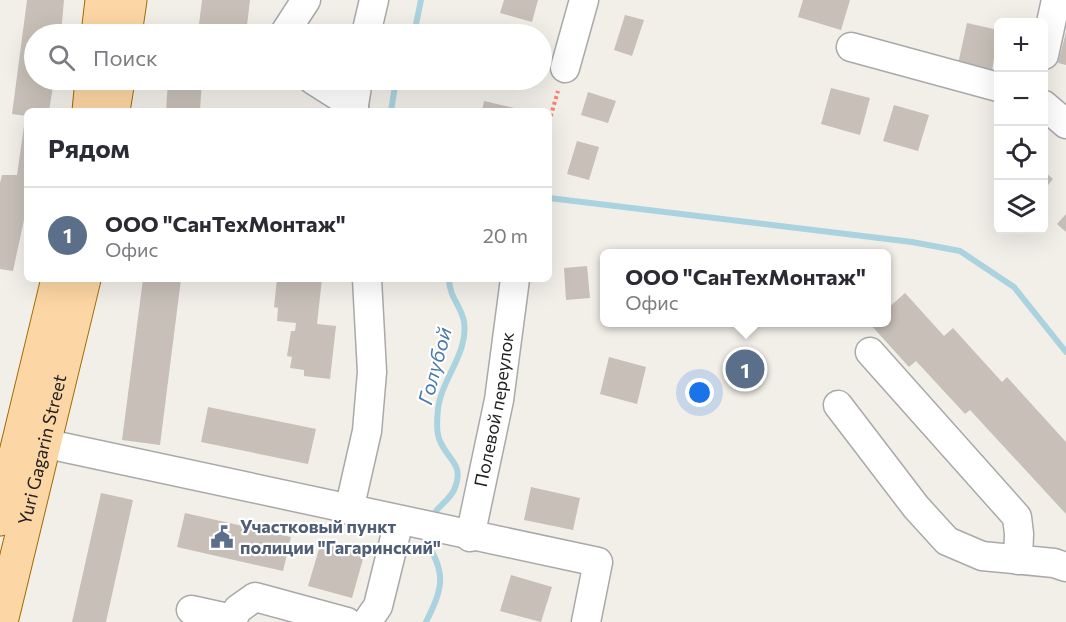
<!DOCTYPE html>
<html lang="ru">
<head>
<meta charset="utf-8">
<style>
	:root { --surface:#fff; --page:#f2f2f3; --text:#2b2b33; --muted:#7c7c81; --line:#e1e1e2; --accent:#d40000 }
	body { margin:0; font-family:Commissioner,sans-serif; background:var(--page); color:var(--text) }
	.controls { position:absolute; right:18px; top:18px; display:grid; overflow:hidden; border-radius:9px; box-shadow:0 6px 24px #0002 }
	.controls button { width:54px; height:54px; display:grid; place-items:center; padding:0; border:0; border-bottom:2px solid var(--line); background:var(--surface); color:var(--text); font:30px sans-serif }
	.you { position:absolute; left:700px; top:393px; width:21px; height:21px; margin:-15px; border:4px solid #fff; border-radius:50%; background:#1a73e8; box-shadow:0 0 0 9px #1a73e833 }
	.badge { display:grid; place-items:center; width:39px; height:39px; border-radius:50%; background:var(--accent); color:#fff; font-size:20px; font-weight:700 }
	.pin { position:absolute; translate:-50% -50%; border:3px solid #fff; box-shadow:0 2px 6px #0006 }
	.popup { position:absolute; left:600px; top:249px; width:291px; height:78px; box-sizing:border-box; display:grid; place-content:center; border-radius:9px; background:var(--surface); filter:drop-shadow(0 2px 4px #0005); font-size:20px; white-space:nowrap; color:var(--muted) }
	.popup b { font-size:22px; color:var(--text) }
	.popup::after { content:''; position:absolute; left:50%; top:100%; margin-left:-12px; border:12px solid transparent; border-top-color:var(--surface) }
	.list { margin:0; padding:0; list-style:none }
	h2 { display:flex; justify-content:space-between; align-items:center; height:78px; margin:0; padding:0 24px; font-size:26px }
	h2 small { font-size:20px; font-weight:400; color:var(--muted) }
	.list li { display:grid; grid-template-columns:39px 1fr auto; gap:18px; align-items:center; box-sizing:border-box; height:96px; padding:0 24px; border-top:2px solid var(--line) }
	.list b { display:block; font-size:22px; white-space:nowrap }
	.list p { margin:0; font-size:20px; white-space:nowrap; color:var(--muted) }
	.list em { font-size:20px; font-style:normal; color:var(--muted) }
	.icon { flex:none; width:33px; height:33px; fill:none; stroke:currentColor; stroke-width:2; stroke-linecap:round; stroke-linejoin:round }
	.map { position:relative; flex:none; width:1066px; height:622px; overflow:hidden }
	.search { position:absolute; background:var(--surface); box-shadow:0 6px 24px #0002; left:24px; top:24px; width:528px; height:66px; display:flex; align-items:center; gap:15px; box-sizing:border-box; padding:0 21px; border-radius:33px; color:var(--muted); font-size:22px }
	.panel { position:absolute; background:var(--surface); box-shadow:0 6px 24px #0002; left:24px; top:108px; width:528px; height:174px; border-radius:9px }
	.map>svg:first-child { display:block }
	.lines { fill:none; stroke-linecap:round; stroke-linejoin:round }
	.stream { stroke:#aad3df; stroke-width:6 }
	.building { fill:#c7bfb8 }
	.minor-casing { stroke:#a9a9a9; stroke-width:31 }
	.major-casing { stroke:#a06b00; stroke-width:35 }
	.path { stroke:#fa8072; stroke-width:4; stroke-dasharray:3 3; stroke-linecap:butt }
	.minor { stroke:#fff; stroke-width:28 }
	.major { stroke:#fcd6a4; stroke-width:33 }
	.labels { text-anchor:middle; stroke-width:4.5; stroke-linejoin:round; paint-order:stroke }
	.street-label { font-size:18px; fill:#222; stroke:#fff }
	.service-label { font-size:18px; font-weight:bold; fill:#4e5e75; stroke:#fff; text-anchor:start }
	.water-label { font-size:20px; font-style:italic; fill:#4a7aab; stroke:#fff }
</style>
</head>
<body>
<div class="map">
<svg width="1066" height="622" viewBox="0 0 1066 622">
	<rect width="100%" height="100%" fill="#f2efe9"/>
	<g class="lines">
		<!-- stream -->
		<g class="stream">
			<path d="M414,34l7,-34"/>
			<path d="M391,111l5,-31"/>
			<path d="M549,198l363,44 48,9 54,36 52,65"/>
			<path d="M431,519c5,-12 18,-18 23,-29 11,-26 -5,-28 -14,-49 -4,-8 -3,-23 -2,-32 3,-29 31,-57 26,-87 -2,-15 -15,-25 -15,-43"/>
			<path d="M426,622c17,-34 21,-49 -1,-82l2,-6"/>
		</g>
	</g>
	<!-- building -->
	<g class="building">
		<path d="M27,0h37l-3,34h-27v46h20l-5,31h-22v5l-15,-2z"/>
		<path d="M202,0h48l-4,34h-43l1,-9 -5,-1z"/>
		<path d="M504,0h34l-6,22 -32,-9z"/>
		<path d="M803,0h47l-9,30 -43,-13z"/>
		<path d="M625,15l19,5 -12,36 -18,-6z"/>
		<path d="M967,23l31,7 -6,42 -34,-8z"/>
		<path d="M1066,32v33l-8,-2z"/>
		<path d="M168,80h34l-2,31h-34z"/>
		<path d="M831,88l39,10 -10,37 -39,-11z"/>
		<path d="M588,92l28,9 -8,22 -27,-8z"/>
		<path d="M484,101l39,9 -1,1h-40z"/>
		<path d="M894,105l35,10 -11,36 -35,-10z"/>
		<path d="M24,126h3v80l-14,65 -13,-2v-86l2,-8h15z"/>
		<path d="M577,141l22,6 -10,33 -22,-6z"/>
		<path d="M1044,171l9,8 -9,11z"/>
		<path d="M1066,214v18l-9,-8z"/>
		<path d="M587,266l3,32 -24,2 -2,-32z"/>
		<path d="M143,279h38l-21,166 -38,-5z"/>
		<path d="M277,279h45l-5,45 19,2 -6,53 -26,-3v-6l-14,-2 2,-11 -5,-1 4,-25h4l1,-8 -19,-2 1,-13 -4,-1z"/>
		<path d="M905,293l39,43 9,-8 49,54 5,-5 59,65v72l-96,-104 -5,4 -49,-53 -7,6 -39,-43 16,-2v-12z"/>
		<path d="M609,357l37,10 -9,37 -37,-10z"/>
		<path d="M208,407l108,22 -8,35 -107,-22z"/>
		<path d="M531,487l49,11 -7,32 -49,-10z"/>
		<path d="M101,493l32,7 -27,122h-34z"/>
		<path d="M185,513l106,24 -8,34 -106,-24z"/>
		<path d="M322,539l43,13 -13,46 -44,-12z"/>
		<path d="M511,575l41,12 -11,35 -41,-11z"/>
	</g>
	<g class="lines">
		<!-- minor casing -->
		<g class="minor-casing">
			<g id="minor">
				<path d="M284,34l22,-34"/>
				<path d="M366,34l8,-34"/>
				<path d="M851,47l147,40"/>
				<path d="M1044,55l12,-55"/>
				<path d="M565,68l19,-68"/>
				<path d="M313,80l41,26"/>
				<path d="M1044,105l22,19"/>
				<path d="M353,111l5,-31"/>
				<path d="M870,352l147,165 2,17 -1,26"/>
				<path d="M838,405l78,102 31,34 35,15 72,7 12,4"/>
				<path d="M43,443l555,119 -12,60"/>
				<path d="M349,510l18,-79 5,-59 -5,-93"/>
				<path id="s1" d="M470,537l29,-137 16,-121"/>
				<path d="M191,610l41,9"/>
				<path d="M231,622l7,-13 17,-12 92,25"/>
				<path d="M367,622l11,-16 21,-85"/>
			</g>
		</g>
		<!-- major casing -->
		<g class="major-casing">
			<g id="major">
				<path d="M98,34l4,-34"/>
				<path d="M125,34l5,-34"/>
				<path d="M89,111l3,-31"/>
				<path d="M113,111l5,-31"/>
				<path d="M0,519l58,-240"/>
				<path id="s2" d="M1,622l83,-343"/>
			</g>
		</g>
		<!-- path -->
		<path class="path" d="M549,122l9,-31"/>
		<!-- minor -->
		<use href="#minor" class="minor"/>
		<!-- major -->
		<use href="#major" class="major"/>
	</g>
	<!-- icons -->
	<defs>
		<g id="civic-bare" transform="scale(1.8)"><path d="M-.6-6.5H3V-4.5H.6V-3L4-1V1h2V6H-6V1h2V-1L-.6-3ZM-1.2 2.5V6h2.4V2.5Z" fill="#5c6f8a" stroke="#fff" stroke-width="2.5" paint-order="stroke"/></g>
	</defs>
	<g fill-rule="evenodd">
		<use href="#civic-bare" x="222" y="537"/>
	</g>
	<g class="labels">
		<!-- street labels -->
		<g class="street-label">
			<text dy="6" stroke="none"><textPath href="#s1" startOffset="130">Полевой переулок</textPath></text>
			<text dy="6" stroke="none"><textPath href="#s2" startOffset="177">Yuri Gagarin Street</textPath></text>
		</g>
		<!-- service labels -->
		<g class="service-label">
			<text x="240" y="533">Участковый пункт<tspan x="240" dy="21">полиции "Гагаринский"</tspan></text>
		</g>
		<!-- water labels -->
		<g class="water-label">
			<text transform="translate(435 366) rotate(-75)" y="7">Голубой</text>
		</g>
	</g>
</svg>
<div class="controls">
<button>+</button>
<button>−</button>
<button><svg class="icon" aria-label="locate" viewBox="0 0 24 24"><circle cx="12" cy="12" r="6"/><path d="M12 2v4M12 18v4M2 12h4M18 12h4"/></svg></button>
<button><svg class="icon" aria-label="layers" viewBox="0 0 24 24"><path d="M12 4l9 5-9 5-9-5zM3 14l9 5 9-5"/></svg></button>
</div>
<div class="you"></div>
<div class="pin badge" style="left:745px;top:369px;background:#5c6f8a">1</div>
<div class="popup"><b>ООО &quot;СанТехМонтаж&quot;</b>Офис</div>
<div class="search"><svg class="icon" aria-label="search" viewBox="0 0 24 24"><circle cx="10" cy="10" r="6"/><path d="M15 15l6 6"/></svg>Поиск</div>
<section class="panel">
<h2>Рядом<small></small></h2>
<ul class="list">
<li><span class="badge" style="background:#5c6f8a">1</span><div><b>ООО &quot;СанТехМонтаж&quot;</b><p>Офис</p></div><em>20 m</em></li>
</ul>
</section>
</div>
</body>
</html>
